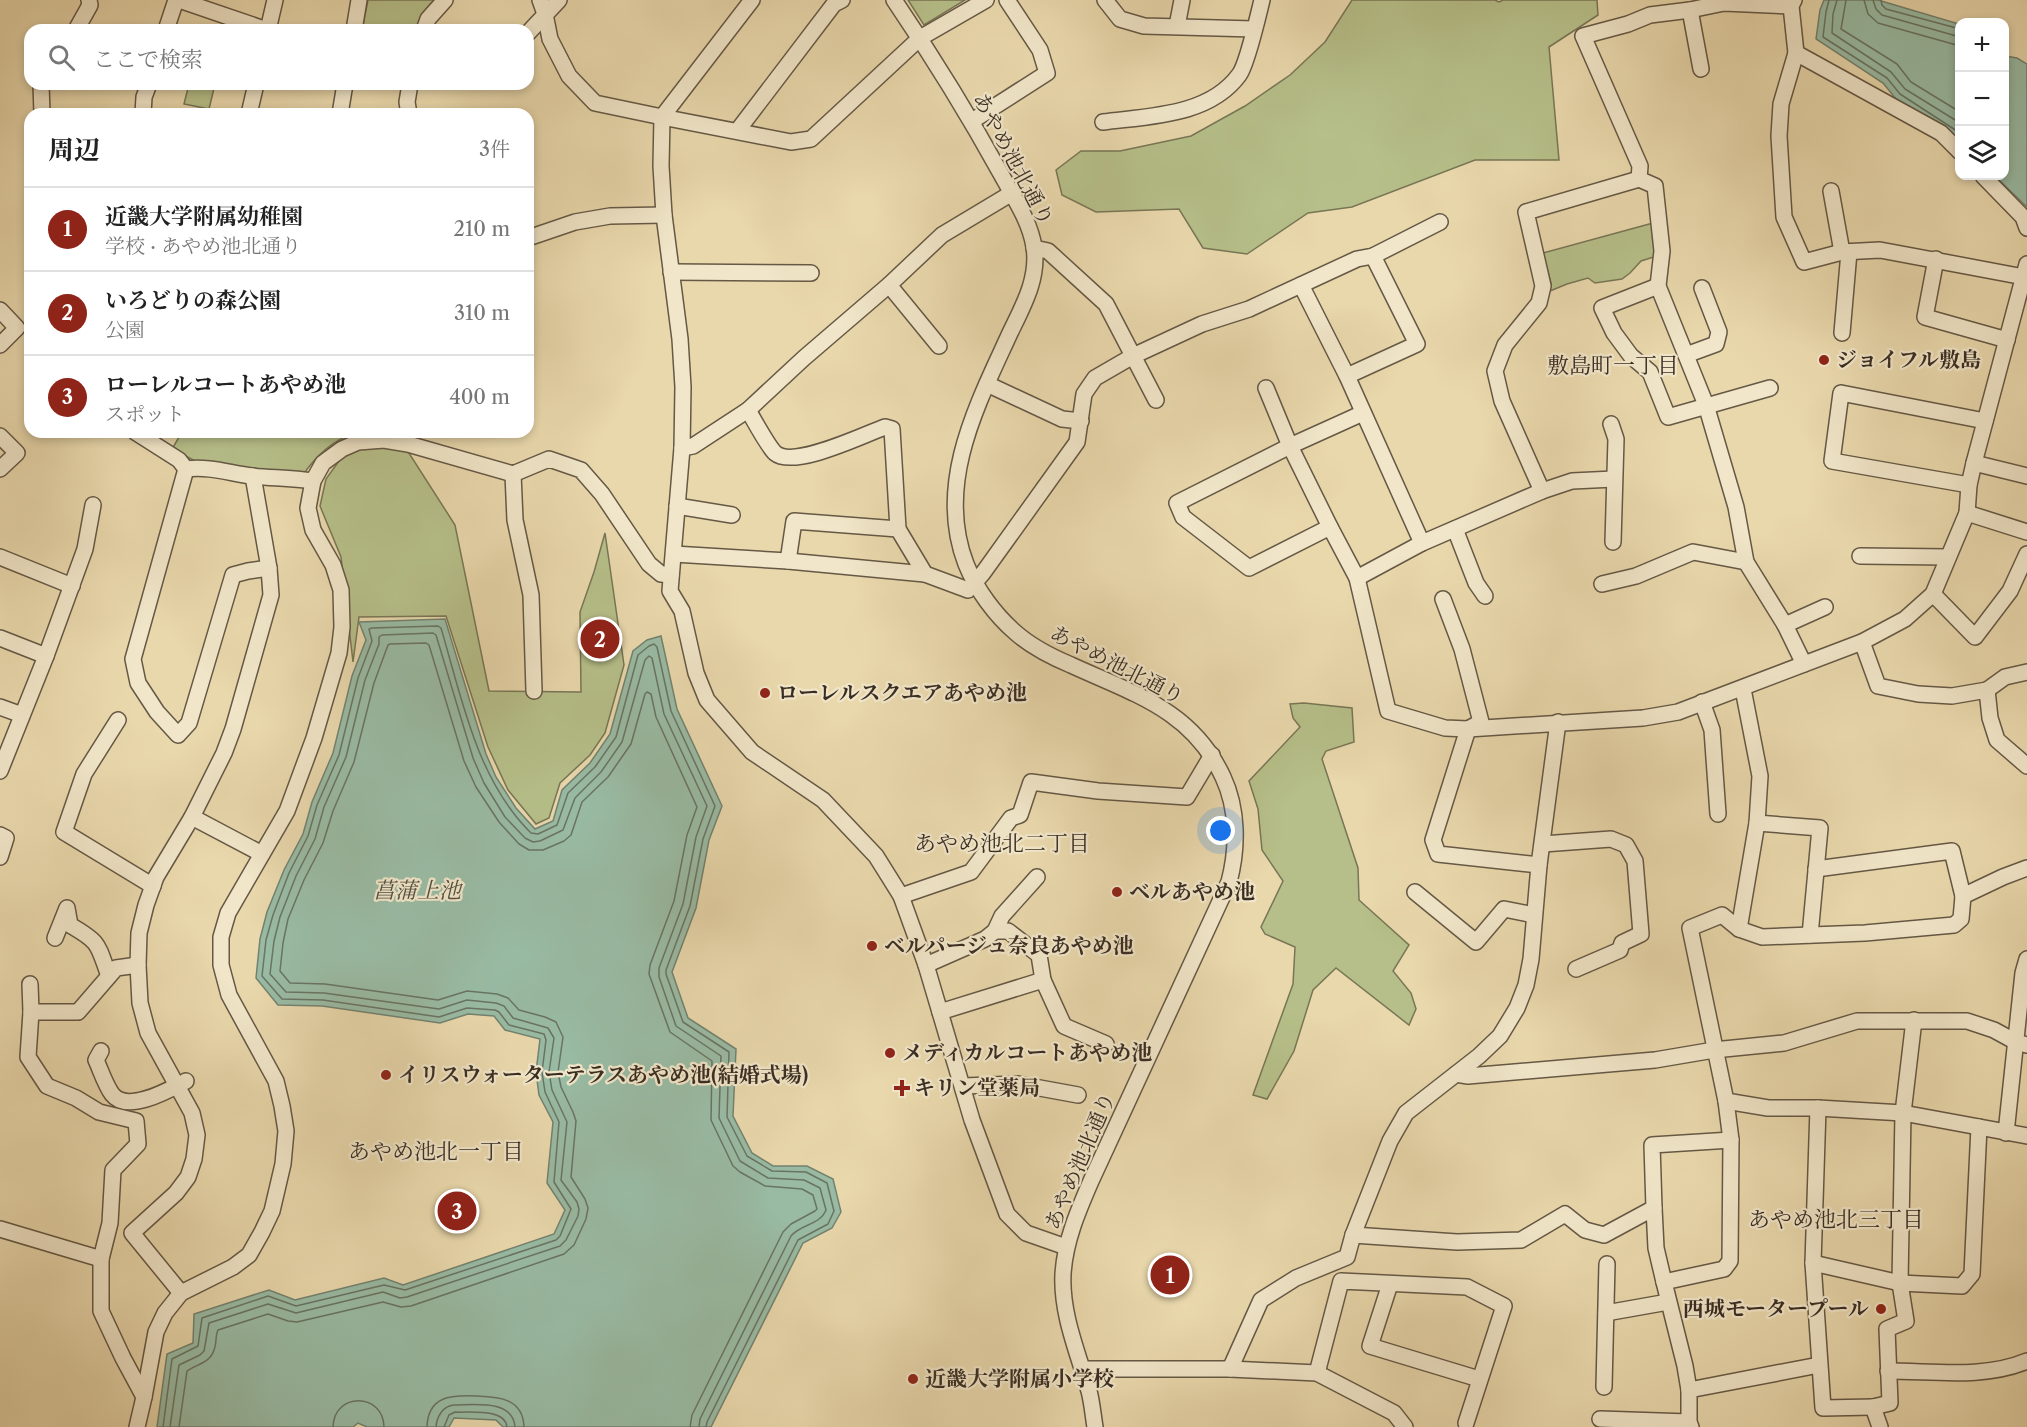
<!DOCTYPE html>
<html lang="ja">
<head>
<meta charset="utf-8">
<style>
	:root { --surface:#fff; --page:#f6f6f6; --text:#222; --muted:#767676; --line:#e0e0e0; --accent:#8f2418 }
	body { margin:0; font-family:"Libre Caslon Text","Noto Serif JP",serif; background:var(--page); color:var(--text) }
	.controls { position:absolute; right:18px; top:18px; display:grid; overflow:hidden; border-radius:12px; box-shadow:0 3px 9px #0003 }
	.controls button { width:54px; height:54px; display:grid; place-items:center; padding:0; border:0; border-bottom:2px solid var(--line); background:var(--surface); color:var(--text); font:30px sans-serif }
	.you { position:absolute; left:1221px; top:831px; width:21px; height:21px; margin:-15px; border:4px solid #fff; border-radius:50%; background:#1a73e8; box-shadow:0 0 0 9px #1a73e833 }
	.badge { display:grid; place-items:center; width:39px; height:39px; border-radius:50%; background:var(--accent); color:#fff; font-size:20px; font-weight:700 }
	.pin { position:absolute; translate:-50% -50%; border:3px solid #fff; box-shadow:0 2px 6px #0006 }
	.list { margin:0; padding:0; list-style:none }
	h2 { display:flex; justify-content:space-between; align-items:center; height:78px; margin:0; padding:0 24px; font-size:26px }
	h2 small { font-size:20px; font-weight:400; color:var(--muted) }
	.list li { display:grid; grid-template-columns:39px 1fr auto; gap:18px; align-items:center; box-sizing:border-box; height:84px; padding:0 24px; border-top:2px solid var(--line) }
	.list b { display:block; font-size:22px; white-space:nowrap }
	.list p { margin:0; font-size:20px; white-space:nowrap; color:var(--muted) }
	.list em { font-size:20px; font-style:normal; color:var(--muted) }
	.icon { flex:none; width:33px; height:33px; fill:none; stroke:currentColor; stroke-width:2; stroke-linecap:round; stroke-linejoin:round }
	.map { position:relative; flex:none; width:2027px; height:1427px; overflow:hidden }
	.search { position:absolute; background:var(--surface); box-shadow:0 3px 9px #0003; left:24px; top:24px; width:510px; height:66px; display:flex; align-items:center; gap:15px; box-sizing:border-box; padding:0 21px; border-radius:18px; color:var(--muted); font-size:22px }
	.panel { position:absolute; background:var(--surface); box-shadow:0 3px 9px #0003; left:24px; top:108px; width:510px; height:330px; border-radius:18px }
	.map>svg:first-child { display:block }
	.green { fill:#b6bf89; stroke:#787656; stroke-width:1.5 }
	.water { fill:#99bba4; stroke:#738270; stroke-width:1.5 }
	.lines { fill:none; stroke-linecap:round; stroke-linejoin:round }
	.shore { stroke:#697464; stroke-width:1.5 }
	.minor-casing { stroke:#655845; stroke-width:18 }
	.minor { stroke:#f1e6c9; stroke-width:15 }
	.poi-dot { fill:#8f2418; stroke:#f1e6c9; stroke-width:2 }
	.labels { text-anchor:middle; stroke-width:4.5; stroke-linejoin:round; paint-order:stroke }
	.street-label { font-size:21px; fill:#392d23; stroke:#f1e6c9 }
	.poi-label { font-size:21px; font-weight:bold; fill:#392d23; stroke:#f1e6c9; text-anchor:start }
	.neighbourhood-label { font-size:22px; fill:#392d23; stroke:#f1e6c9 }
	.water-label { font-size:22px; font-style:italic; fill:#515043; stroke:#f1e6c9 }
</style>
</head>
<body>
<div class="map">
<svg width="2027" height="1427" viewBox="0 0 2027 1427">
	<rect width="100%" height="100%" fill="#e9d8ac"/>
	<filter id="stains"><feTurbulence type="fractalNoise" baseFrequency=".00333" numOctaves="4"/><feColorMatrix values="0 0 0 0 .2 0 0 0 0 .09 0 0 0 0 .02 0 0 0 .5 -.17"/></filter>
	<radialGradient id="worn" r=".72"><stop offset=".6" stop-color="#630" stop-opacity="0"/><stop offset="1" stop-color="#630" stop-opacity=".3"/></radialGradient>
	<!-- green -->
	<g class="green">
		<path d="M368,0h66l-12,14 -6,16h-54z"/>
		<path d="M908,0h57l-41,25z"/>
		<path d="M1352,0h143l4,2 4,-2h94l1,15 -49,32 10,113h-84l-123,47 -44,6 -61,41 -44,-6 -24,-39 -83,3 -34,-17 -6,-25 25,-19h39l71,-15 54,-30 45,-31 35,-33z"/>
		<path d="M189,84h26l-6,25 -25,-5z"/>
		<path d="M1653,223l4,33 -16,5 -11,12 -8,6 -27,4 -7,-5 -21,6 -17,7 1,-8 -8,-30z"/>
		<path d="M182,432h173c-24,10 -38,23 -53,44l-103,-13 -27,-14z"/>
		<path d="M373,446l34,4 48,75 34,166 92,1 -1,-80 14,-40 11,-39 19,132 -19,68 -15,22 -30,28 -11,35 -13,6 -28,-34 -20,-43 -42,-131 -87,1 -6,45 -12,-105 -21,-51 6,-27 18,-25z"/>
		<path d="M1304,703l48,5 2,34 -28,9 -4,8 36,109 1,32 50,45 -16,26 18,22 5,16 -7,16 -73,-57 -23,22 -19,61 -27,48 -14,-4 40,-111 2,-37 -30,-13 -4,-7 22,-46 -21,-31 -4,-41 -9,-28 51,-54 -7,-9 -3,-14z"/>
	</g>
	<!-- water -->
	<g class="water">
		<path d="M1824,0h54l81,24v117l-7,-7 -56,-35 -13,-16 -67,-44 4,-29z"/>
		<path d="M2005,56l12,2 10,6v143l-32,-31h9z"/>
		<path d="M445,619l41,135 10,23 20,31 19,21 18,-8 9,-31 28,-27 20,-29 23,-83 14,-11 14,-4 16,73 45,97 -13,34 -13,68 -24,64 16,46 48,31 -3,67 19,37 21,13h34l26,13 8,33 -9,16 -29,15 -92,184h-208l-7,-7 -42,-2 -5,9h-82l-9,-4 -5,4h-196l10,-73 26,-11 1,-29 75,-24 26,10 89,-22 19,7 151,-51 11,-24 -18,-27 6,-61 -14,-27 -3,-23 4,-33 -35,-9 -11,-14 -26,-2 -28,9 -118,-17 -44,-1 -22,-27 4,-39 7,-27 17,-42 19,-36 9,-32 21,-49 19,-77 14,-36 -7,-18z"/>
	</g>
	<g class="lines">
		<!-- shore -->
		<g class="shore">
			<path d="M1829,0l-3,12 -3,25 64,41 13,16 60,39"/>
			<path d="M1837,0l-4,14 -1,19 59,39 14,17 55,34"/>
			<path d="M1846,0l-5,29 56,35 14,18 49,30"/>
			<path d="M1864,0l4,14 10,9 82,23"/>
			<path d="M1873,0l3,9 6,6 78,22"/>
			<path d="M1881,0l1,5 4,4 74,20"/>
			<path d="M163,1427l9,-68 26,-13 4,-28 66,-22 28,10 88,-21 21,5 151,-50 4,-4 11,-27 -17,-27 5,-60 -14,-30 -3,-20 4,-32 -2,-6 -35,-9 -10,-13 -4,-2 -28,-2 -28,9 -116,-17 -41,-1 -20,-23 4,-36 7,-25 16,-42 19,-37 9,-31 22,-50 19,-77 14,-37 -3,-12 3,-1 66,-2 3,2c21,71 36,152 90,205l7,1 19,-9 11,-32 27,-26 21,-30 22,-82 11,-9 5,-2 3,3 14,64 44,95 -12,33 -13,67 -24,64v4l17,48 46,30 -2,65 20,39 25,15 34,1 21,11 7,28 -6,13 -30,16 -91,182 -1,5"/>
			<path d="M170,1427l9,-62 21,-10 4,-4 5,-28 59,-19 28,9 87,-21 17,6 7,-1 153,-51 6,-6 12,-24 1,-7 -2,-7 -16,-22 6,-58 -15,-32 -3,-18 5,-34 -6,-10 -35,-10 -9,-12 -8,-3 -29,-3 -28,9 -115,-16 -38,-1 -16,-18 4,-33 6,-24 16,-41 19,-37 9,-32 22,-50 19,-77 14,-36v-7l3,-2 51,-2 3,2 37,123 11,25 21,34 20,21 8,4 7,-1 23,-11 12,-32 26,-26 21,-30 23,-82 4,-4 3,2 12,56 43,92 -11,31 -13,67 -24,64v9l17,49 45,30 -2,62 21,43 28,17 36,2 16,8 6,22c-6,15 -25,14 -35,26l-91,183 -1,8"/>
			<path d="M179,1427l8,-56c10,-7 23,-8 27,-21 3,-7 1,-14 4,-20l50,-16 20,7 9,1 86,-20 18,5 10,-1 153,-52 10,-9 12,-26 2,-11 -3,-9 -14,-22 5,-56 -3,-9 -12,-25 -3,-15 5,-35 -7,-15 -11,-5 -26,-7 -11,-12 -11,-4 -30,-3 -29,9 -113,-16 -35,-1 -10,-12 3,-28 5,-24 16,-39 19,-37 10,-32 21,-49 20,-79 14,-38 2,-1 36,-1 3,2 35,116 12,26 23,35 20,22 10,6h14l21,-9 7,-6 11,-33 26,-25 23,-33 14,-50 2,-2 4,2 5,23 41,90 -10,28 -13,66 -24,64 -1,9 21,58 42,29 -1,59 22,46 7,6 25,14 37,3 11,6 4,14 -2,2 -24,13 -8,8 -91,183 -2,12"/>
			<path d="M333,1427c1,-35 50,-35 51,0"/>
			<path d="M427,1427c1,-31 24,-32 48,-31 22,1 48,1 49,31"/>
			<path d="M436,1427c1,-11 7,-21 18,-22 20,0 59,-6 61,22"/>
			<path d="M444,1427l5,-12 6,-3c15,1 50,-4 52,15"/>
		</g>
		<!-- minor casing -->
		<g class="minor-casing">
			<g id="minor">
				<path d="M179,0l88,30"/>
				<path d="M540,0l5,14 5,25 19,37 26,27 67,14 129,25 20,-3 109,-101 66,-38"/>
				<path d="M752,0l-90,117 -1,49 3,49 16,124 3,48 -1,61 -12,143 12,20 14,62 11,27 45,52 71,48 53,56 25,40 25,69 46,155 35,94 19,19 40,14"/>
				<path d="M894,0c38,56 74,114 107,174 12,22 29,47 33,73 5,31 -11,59 -24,86 -33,72 -75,151 -44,231 10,25 29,51 50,69 16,14 36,24 55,32 63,29 121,45 152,112 15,32 15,71 6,105l-138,299c-13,30 -26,60 -28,93 -2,40 15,79 26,117 3,11 4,24 6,36"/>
				<path d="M1105,0l15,19 24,7 110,3"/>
				<path d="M1794,0l-3,6 5,47 145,80 19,19"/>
				<path d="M1791,6l-67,-3 -34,7 -40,5 -22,9 -45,12 57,130 -1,13 16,7 7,65 -4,35 48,119 30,102 10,55 39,63 19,39"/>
				<path d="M1690,10l11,59"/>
				<path d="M1177,26l5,-26"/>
				<path d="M76,30l14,-25 -1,-5"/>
				<path d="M166,30l10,-30"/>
				<path d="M268,30l7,-30"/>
				<path d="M354,30l5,-30"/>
				<path d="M424,30l4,-11 17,-19"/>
				<path d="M528,33l31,-33"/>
				<path d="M1796,53l-15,51 -2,32 5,81 20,45 38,-10 38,-2 144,27"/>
				<path d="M41,84l1,30"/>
				<path d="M143,114l1,-17 5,-13"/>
				<path d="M249,114l7,-30"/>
				<path d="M340,114l5,-30"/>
				<path d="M409,114l-2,-12 3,-18"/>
				<path d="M972,121l75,-48 -7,-23 -33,-50"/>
				<path d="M1103,122c46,-6 106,-6 136,-47 8,-10 19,-59 23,-75"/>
				<path d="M738,130l96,-126 8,-4"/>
				<path d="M1983,176l40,41 4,11"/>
				<path d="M1831,191l11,61"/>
				<path d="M528,238l47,-16 35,-6 54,-1"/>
				<path d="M1034,248l14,3 58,53 50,96"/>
				<path d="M1936,259l-11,58 82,23"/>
				<path d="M671,272l140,1"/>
				<path d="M889,285l50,61"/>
				<path d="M1301,285l46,91 75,167"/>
				<path d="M1658,286l-56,22 12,25 17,23 19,16 18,45 102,-29"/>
				<path d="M0,310l17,18 -17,17"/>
				<path d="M1842,333l7,-81"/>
				<path d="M1686,355l30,-11 3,-12 -17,-44"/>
				<path d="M1347,376l70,-32 -44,-88"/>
				<path d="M987,384l75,35 19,2"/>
				<path d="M1266,388l24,58 40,81 -81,41 -66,-51 -6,-14 113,-57 73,-33"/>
				<path d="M748,410c6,10 19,35 27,43 19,16 88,-18 110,-26l7,2 6,100 27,45 43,16 15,-17 94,-131 7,-48 11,-16 38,-22 69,-32 47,-15 108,-50 16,-3 67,-34"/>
				<path d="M1611,424l5,15 -3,103"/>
				<path d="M135,432l44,28 7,9c23,-3 43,4 66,7 20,2 40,2 61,5"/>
				<path d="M0,436l17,17 -17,16"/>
				<path d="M682,448l11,-2 55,-36 56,-52 85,-73 53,-50 70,-42"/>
				<path d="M1974,463l53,13"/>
				<path d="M186,469l-53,190 5,24 19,29 21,23 11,-12 44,-148 15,-4 21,-3"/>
				<path d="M513,474l2,46 16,75 3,96"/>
				<path d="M1969,485l-137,-24 9,-68 144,28"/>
				<path d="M1542,491l30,-10 42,-2"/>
				<path d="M677,506l55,9"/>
				<path d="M1967,513l60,19"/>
				<path d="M1330,527l27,51 31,133 57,17 23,1 175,-11 35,-6 184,-70 43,-23 28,-25 34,-81 2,-28 5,-22 53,-199"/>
				<path d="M1455,529l21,54 9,13"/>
				<path d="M674,554l114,7 137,13"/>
				<path d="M1860,556l88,1"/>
				<path d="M0,557l72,29"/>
				<path d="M788,561l6,-40 104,8"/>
				<path d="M1357,578l65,-35 120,-52 -40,-90 -7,-30 10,-26 34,-42 4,-17 -17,-74 113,-33"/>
				<path d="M1602,584l34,-8 57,-24 53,10"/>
				<path d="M1933,594l42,43 35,-46 17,-37"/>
				<path d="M1443,599l19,50 19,73 -13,7 -35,111 5,14 101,11"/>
				<path d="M1785,625l40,-18"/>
				<path d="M0,638l46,18"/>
				<path d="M1862,642l16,44 40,8 34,2 35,-6 3,28 7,22 30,26"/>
				<path d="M1987,690l18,-13 22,-5"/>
				<path d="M1702,702l10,28 6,84"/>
				<path d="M0,707l22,8"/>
				<path d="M118,720l-34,54 -20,58 89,54"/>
				<path d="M0,771l46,-115 39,-107 8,-44"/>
				<path d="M192,817l70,37"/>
				<path d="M1757,823l63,5 -10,107"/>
				<path d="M0,835l6,3 -6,19"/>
				<path d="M1543,844l68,-5 15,6 9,16 6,73 -19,9 -2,7 -44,19"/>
				<path d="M1816,869l136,-18 11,45"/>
				<path d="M1415,892l61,50 28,-33 30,6"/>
				<path d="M901,896l70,-24 40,-54 9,-3 11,-33 67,9 89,6 25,-42"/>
				<path d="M1739,929l18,-106 3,-47 -17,-87"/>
				<path d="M995,931h13l31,24 4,25 21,46 42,18"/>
				<path d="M55,938l12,-30 3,17c31,18 27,19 39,51"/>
				<path d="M926,965l59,-26 10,-8 7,-15 35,-39"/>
				<path d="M30,984l1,28"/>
				<path d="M940,1012l103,-32"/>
				<path d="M101,1051l-5,9c5,11 9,24 16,34 15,20 57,-4 74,-13"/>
				<path d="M1456,1074l12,2 187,-16 59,-10 70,-7 73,-22h110l27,9 22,12 11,3"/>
				<path d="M963,1086l55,-2 60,11"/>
				<path d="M1726,1101l42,7h50l85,5 124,23"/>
				<path d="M1818,1108l-5,155 10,145 50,-1"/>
				<path d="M2006,1133l17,-160 4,-14"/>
				<path d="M1654,1208l-2,-63 79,-5"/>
				<path d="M0,1229l101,30"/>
				<path d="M1353,1235l104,7 64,-2 44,-26 20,16 19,5 50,-27 2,40 8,34"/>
				<path d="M1813,1263l87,20 62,3 10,-12 7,-147"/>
				<path d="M1390,1284l-20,62 109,33"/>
				<path d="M181,1293l-49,-60 44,-40 12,-16 6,-18 3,-24 -5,-22 -44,-80 -8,-30 -2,-38 1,-32 7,-28 10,-28 36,-60 32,-64 9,-24 38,-134 -2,-27 -16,-92"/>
				<path d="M1606,1313l62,-11"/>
				<path d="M1082,1369h148l87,4 77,40 11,14"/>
				<path d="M1230,1369l31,-69 35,-22 51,-21 6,-22 37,-94 16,-28 73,-57 21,-20 17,-28 9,-23 5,-26 8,-94 19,-143"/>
				<path d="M1888,1371c46,0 96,8 139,-10"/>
				<path d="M1317,1373l24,-92 126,6 37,19 -38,117"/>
				<path d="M1604,1387l3,-123"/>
				<path d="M1689,1390l130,-25"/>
				<path d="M144,1397l12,-65 9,-19 16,-20 52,-26 16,-12 13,-23 10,-21 11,-47 3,-33 -4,-25 -6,-25 -47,-86 -8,-30v-28l7,-24 59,-102 27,-73 25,-85 3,-26 -1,-37 -8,-25 -20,-35 -5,-22 5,-27 10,-18 19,-14 16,-7 26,-2 24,4 105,30 36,-15 32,11 21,24 47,70 12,10 10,1"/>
				<path d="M1600,1419l89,3"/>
				<path d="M137,1427l7,-30 -21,-39 -22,-47v-52l9,-36 3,-53 25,-26 -2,-23 -37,-9 -23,-14 -29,-12 -19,-29 3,-45h47l38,-44 22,-3"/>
				<path d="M1691,1427l-2,-5v-32l-4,-24 -21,-84 60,-13 6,-8 1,-121 -5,-39 -36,-173 32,-13 17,14 23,8 103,-4 89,-8 7,-6 2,-23 40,-19 24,-9"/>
				<path d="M1880,1427l-7,-20 17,-4 -3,-74 19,-8 -6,-38 3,-170 11,-93"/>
			</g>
		</g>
		<!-- minor -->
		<use href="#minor" class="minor"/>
	</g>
	<!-- markers -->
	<g class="poi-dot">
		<circle cx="1824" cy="360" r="6"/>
		<circle cx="765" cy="693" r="6"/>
		<circle cx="1117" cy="892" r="6"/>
		<circle cx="872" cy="946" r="6"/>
		<circle cx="890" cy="1053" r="6"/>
		<circle cx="386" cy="1075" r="6"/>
		<path d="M899 1079h6v6h6v6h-6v6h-6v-6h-6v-6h6z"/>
		<circle cx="1881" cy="1309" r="6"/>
		<circle cx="913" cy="1379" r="6"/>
	</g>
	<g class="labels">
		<!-- street labels -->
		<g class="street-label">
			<text transform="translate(1013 159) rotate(62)" y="7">あやめ池北通り</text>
			<text transform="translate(1117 665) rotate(27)" y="7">あやめ池北通り</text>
			<text transform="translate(1080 1161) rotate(-67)" y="7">あやめ池北通り</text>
		</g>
		<!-- poi labels -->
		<g class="poi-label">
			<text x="1836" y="367">ジョイフル敷島</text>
			<text x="777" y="700">ローレルスクエアあやめ池</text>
			<text x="1129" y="899">ベルあやめ池</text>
			<text x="884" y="953">ベルパージュ奈良あやめ池</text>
			<text x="902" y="1060">メディカルコートあやめ池</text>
			<text x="398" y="1082">イリスウォーターテラスあやめ池(結婚式場)</text>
			<text x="914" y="1095">キリン堂薬局</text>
			<text x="1869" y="1316" text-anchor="end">西城モータープール</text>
			<text x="925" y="1386">近畿大学附属小学校</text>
		</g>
		<!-- neighbourhood labels -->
		<g class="neighbourhood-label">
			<text x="1613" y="373">敷島町一丁目</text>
			<text x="1002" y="851">あやめ池北二丁目</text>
			<text x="436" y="1159">あやめ池北一丁目</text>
			<text x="1836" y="1227">あやめ池北三丁目</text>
		</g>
		<!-- water labels -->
		<g class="water-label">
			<text x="417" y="898">菖蒲上池</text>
		</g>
	</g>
	<rect width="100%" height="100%" filter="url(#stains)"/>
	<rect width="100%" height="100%" fill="url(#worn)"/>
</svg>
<div class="controls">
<button>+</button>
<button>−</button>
<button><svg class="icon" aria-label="layers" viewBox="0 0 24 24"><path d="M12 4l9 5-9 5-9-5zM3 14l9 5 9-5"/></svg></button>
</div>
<div class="you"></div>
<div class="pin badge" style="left:1170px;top:1275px">1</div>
<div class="pin badge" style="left:600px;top:639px">2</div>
<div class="pin badge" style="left:457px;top:1211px">3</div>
<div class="search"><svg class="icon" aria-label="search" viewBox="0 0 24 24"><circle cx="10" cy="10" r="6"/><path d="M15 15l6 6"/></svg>ここで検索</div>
<section class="panel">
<h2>周辺<small>3件</small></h2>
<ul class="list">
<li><span class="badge">1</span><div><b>近畿大学附属幼稚園</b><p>学校 · あやめ池北通り</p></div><em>210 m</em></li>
<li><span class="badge">2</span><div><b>いろどりの森公園</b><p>公園</p></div><em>310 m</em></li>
<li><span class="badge">3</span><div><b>ローレルコートあやめ池</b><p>スポット</p></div><em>400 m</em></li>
</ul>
</section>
</div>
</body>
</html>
